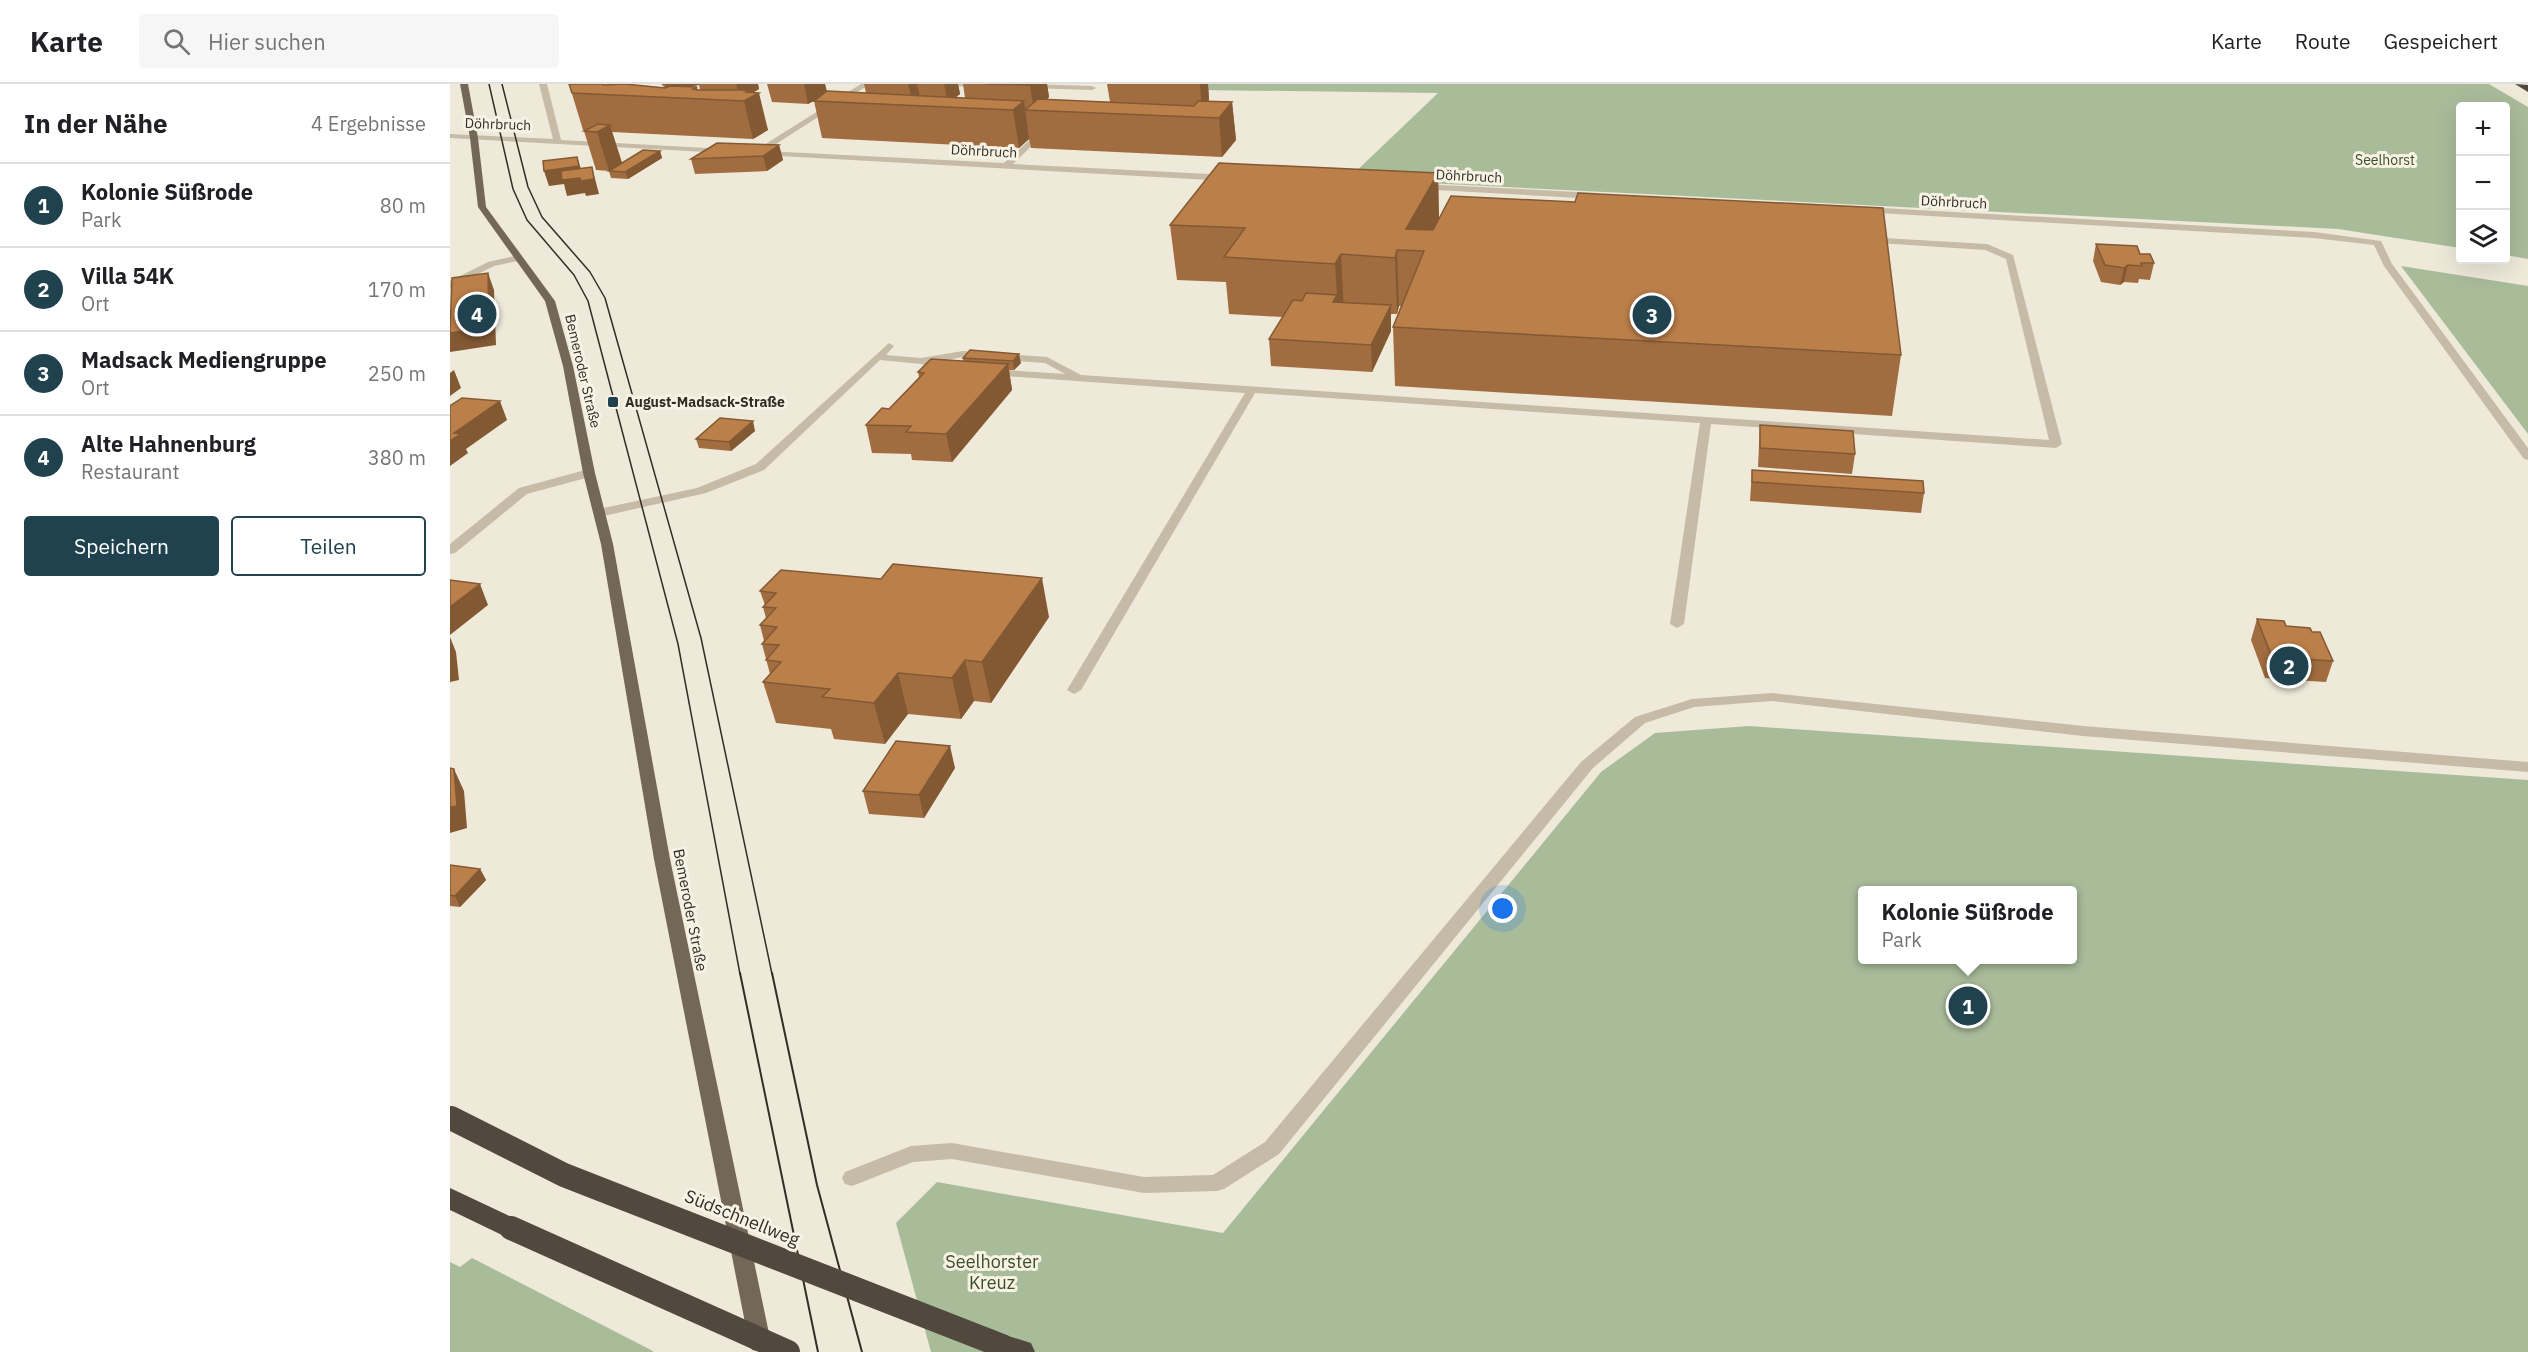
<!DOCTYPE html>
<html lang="de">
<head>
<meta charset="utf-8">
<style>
	:root { --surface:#fff; --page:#f6f6f6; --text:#202124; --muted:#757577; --line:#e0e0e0; --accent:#20424f }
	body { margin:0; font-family:"IBM Plex Sans",sans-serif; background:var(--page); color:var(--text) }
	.controls { position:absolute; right:18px; top:18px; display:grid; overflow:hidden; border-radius:6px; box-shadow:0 6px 24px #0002 }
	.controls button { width:54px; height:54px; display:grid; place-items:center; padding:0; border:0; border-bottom:2px solid var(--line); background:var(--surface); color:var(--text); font:30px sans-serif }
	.you { position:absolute; left:1053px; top:825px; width:21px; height:21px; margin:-15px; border:4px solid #fff; border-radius:50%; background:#1a73e8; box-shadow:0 0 0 9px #1a73e833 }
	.badge { display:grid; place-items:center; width:39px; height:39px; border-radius:50%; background:var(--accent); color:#fff; font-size:20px; font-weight:700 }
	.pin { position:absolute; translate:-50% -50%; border:3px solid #fff; box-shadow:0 2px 6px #0006 }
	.popup { position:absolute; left:1408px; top:802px; width:219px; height:78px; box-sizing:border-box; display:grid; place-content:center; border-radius:6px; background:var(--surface); filter:drop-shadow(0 2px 4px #0005); font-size:20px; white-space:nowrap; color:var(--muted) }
	.popup b { font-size:22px; color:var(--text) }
	.popup::after { content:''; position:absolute; left:50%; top:100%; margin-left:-12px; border:12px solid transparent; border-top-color:var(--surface) }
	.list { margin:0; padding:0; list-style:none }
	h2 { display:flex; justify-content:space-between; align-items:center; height:78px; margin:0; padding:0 24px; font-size:26px }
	h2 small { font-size:20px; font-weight:400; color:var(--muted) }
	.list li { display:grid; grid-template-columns:39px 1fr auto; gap:18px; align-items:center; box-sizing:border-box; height:84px; padding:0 24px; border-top:2px solid var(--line) }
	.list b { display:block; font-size:22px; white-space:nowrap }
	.list p { margin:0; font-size:20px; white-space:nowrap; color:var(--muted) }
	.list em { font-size:20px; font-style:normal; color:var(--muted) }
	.actions { display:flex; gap:12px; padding:18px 24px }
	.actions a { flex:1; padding:14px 0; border:2px solid var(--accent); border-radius:6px; text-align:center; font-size:21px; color:var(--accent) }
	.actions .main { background:var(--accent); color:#fff }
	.icon { flex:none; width:33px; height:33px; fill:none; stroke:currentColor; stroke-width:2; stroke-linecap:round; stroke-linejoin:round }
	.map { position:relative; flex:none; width:2078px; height:1268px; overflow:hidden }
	header { display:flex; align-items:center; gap:36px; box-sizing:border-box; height:84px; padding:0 30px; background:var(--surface); border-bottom:2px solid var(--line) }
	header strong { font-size:28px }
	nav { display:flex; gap:33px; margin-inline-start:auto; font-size:21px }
	.search { width:420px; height:54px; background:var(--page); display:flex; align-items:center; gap:15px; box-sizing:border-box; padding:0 21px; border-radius:6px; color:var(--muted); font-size:22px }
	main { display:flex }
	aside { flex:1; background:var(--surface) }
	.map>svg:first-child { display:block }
	.green { fill:#a9bc9a; fill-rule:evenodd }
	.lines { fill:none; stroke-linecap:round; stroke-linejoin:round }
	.minor { fill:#c5bba6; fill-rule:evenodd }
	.major { fill:#736758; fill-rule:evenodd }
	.highway { fill:#52493e; fill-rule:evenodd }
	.tram-far1 { stroke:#322d26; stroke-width:1.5 }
	.tram { stroke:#322d26; stroke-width:2 }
	.highway-bridge { stroke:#52493e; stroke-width:24 }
	.wall { fill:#a16d40; fill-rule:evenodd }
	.shaded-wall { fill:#835934 }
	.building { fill:#bb7f4a; stroke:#835934; stroke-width:1.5 }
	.poi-dot { fill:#20424f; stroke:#f7f2e4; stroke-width:2 }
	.labels { text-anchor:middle; stroke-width:6; stroke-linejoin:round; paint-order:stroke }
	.far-street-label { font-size:14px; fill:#322d26; stroke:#f7f2e4 }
	.far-park-label { font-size:14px; fill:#3a4e2c; stroke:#f7f2e4 }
	.far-poi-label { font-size:14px; font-weight:bold; fill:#322d26; stroke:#f7f2e4; text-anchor:start }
	.street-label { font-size:15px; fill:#322d26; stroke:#f7f2e4 }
	.near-street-label { font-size:18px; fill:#322d26; stroke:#f7f2e4 }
	.near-park-label { font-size:18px; fill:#3a4e2c; stroke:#f7f2e4 }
</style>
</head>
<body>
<header>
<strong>Karte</strong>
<div class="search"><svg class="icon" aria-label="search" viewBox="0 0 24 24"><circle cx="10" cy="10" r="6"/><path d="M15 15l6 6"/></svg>Hier suchen</div>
<nav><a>Karte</a><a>Route</a><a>Gespeichert</a></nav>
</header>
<main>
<aside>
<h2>In der Nähe<small>4 Ergebnisse</small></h2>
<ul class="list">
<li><span class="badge">1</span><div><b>Kolonie Süßrode</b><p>Park</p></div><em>80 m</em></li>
<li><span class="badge">2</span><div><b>Villa 54K</b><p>Ort</p></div><em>170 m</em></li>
<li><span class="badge">3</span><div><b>Madsack Mediengruppe</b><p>Ort</p></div><em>250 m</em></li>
<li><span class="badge">4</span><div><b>Alte Hahnenburg</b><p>Restaurant</p></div><em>380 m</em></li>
</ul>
<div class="actions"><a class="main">Speichern</a><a>Teilen</a></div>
</aside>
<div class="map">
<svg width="2078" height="1268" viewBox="0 0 2078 1268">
	<rect width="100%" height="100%" fill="#eee9d9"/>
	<!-- green -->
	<g class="green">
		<path d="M675,0h1364l39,23v152l-22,-4v-149h-46v142l-122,-19 -990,-50 90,-86 -316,-4z"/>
		<path d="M1951,182l127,20v148z"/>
		<path d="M1299,642l779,54v572h-1597l-35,-129 41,-41 286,51 378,-461 54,-39zM1413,806h210v70h-210z"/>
		<path d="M22,1174l181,93v1h-203v-90l10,5z"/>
	</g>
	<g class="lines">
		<!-- minor -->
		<g class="minor">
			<path d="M89,0h8l14,56 164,9 4,2 -4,2 -275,-15v-4l103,5z"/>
			<path d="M411,0h9l-105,67 239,12 40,-36 4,2 -1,2 -34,33 216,11 4,3 -4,3 -468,-26 -8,-3z"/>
			<path d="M484,0h52l1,1 -4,2 -45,-1z"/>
			<path d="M577,0l65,2 4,2 -4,2 -64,-2 -4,-2z"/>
			<path d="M971,100l176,9 4,3 -4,3 -179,-10v-4z"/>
			<path d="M1414,123l450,25 67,9 11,23 136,184v12l-4,-1 -140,-193 -10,-21 -60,-7 -453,-26 -1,-2z"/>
			<path d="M1417,153l120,7 26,11 49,189 -6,4 -345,-24 -27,200 -7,4 -7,-4 30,-201 -445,-30 -174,297 -7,4 -7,-4 178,-297 -255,-18 -5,-3 5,-3 75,5 -20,-11 -82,-6 -28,5 14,4v4l-4,1 -24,-7 -41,-4 -116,110 -58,23 -107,24 -6,-4 6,-4 98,-21 59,-24 133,-121 5,3 -8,9 35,3 42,-7 84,6 34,18 968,65 -43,-181 -21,-9 -121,-8 -2,-2z"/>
			<path d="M69,171l3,1v4l-28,6 -44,22v-7l38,-19z"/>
			<path d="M139,385l6,4 -2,3 -66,18 -72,59 -5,1v-10l69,-56z"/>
			<path d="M1322,609l311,33 445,36v10l-445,-36 -311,-35 -78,6 -49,16 -52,45 -314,386 -55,35 -7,2 -73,2 -192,-34 -39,3 -61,24 -7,-2 -3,-6 3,-6 66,-26 41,-3 192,34 69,-2 52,-33 316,-380 54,-45 57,-18z"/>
		</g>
		<!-- major -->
		<path class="major" d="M10,0h8l10,54 8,69 69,94 18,65 22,107 18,71 57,315 101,484 -3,7 -5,2 -11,-2 -3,-7 -95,-484 -53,-315 -18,-71 -20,-107 -18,-65 -67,-94 -8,-69z"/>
		<!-- highway -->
		<g class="highway">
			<path d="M2065,0l13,1v7z"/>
			<path d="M0,1104l70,33 4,7 -4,7 -9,4 -9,-4 -52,-25z"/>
			<path d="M552,1250l29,9 4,9h-44l-3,-6 4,-8z"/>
		</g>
		<!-- tram-far1 -->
		<g class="tram-far1">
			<path d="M39,0l24,105 14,31 47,55 14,26 90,343 62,330"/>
			<path d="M52,0l26,103 14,30 48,55 15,26 96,340 71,336"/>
		</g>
		<!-- tram -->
		<g class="tram">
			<path d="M290,889l78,379"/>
			<path d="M322,889l45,212 45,167"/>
		</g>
		<!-- highway-bridge -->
		<g class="highway-bridge">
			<path d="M1,1034l113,57 438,171"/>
			<path d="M61,1144l277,124"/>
		</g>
	</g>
	<!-- wall -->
	<g class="wall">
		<path d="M119,0l96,4 -4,-4h97l1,5 -5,3 14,38 -15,9 -141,-7 10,31 38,-12 2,7 -34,21 -17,-1 -2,-7 -13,-1 -12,-39 3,-1h-4zM249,1l1,5h-2l-1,-3h-11z"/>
		<path d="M317,0h58l2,8 39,1 -2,-9h94l2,10 -5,4h10l-2,-14h84l2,13 -3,3 64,2 -3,-18h101l1,16 -1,1 24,1 4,38 -14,17 -191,-9 -2,-9 -10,9 -197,-10 -8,-37 -6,3 -36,-2z"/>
		<path d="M329,61l4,15 -16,11 -72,3 -4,-15z"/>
		<path d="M988,89l1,45 462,137 -9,61 -497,-30 -2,-59 8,-21h-2l-2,8h-6v17l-19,41 -101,-6 -2,-27 14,-22 -54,-3 -3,-32 -49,-2 -7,-55z"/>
		<path d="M1646,160l44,10 14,9 -4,17 -11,-1 -1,4 -14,-1 -4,3 -19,-3 -8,-21z"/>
		<path d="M520,266l51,13 -7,7h-5l3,20 -60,72 -40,-2 -1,-6 -39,-1 -6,-28 23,-16 30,-32 -1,-5 45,-11v-3z"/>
		<path d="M1310,341l95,29 -3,20 -94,-7z"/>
		<path d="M305,347l-24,20 -32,-3 -3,-9z"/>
		<path d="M1302,386l172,23 -3,20 -171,-12z"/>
		<path d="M310,507l289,26 -58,86 -17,-2 -13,18 -53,-5 -23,30 -51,-5 -3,-10 -55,-6 -13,-41 7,-8 -8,-30 2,-3 -4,-16 6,-7 -3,-11 2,-2z"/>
		<path d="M1807,535l55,13 21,29 -7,21 -61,-4 -14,-38z"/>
		<path d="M505,684l-31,50 -55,-4 -6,-23z"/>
		<path d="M0,781l30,4 6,11 -26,27 -10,-1z"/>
	</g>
	<!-- shaded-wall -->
	<g class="shaded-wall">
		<path d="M215,0h34v1l-32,5z"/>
		<path d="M286,0h22l1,5 -8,5 8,-1 9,37 -15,9 -9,-38 -4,-1z"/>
		<path d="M354,0h21l2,9 -19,11z"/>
		<path d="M458,0h9l4,18 -8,3z"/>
		<path d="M494,0h14l2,10 -12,9z"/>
		<path d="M581,0h16l2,13 -15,15 -4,-27z"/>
		<path d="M750,0h8l1,16 -7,9z"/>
		<path d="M574,17l5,38 -10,9 -6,-38z"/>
		<path d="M782,18l4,38 -14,17 -3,-39z"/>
		<path d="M160,41l12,38 -13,8 -12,-39z"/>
		<path d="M329,61l4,15 -16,11 -4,-15z"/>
		<path d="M210,67l2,7 -34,21 -3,-7z"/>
		<path d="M127,73l5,15 10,-5 7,27 -13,2 -1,-3 -18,3 -3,-12 -15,2 -5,-15z"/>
		<path d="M988,89l1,52 -15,26 -18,-22z"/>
		<path d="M947,166l2,56 -2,8 -2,-56z"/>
		<path d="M891,170l3,57 -11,-9 4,-7 -2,-31z"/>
		<path d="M1678,181l-4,17 -4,3 4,-17z"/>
		<path d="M38,189l6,17 2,55 -46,7v-19z"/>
		<path d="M941,221v26l-19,41 -1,-27z"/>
		<path d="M569,270l2,9 -7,7 -1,-9z"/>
		<path d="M558,280l4,26 -60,72 -6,-28z"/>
		<path d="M4,286l7,18 -11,8v-23z"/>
		<path d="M50,317l7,19 -41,29 2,4 -18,13v-25l4,-8z"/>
		<path d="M303,337l2,10 -24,20 -2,-9z"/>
		<path d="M592,494l7,39 -58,86 -9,-41z"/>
		<path d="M30,500l8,21 -38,30v-28z"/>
		<path d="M0,553l6,15 3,28 -9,2z"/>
		<path d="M515,576l9,41 -13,18 -9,-41z"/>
		<path d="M448,589l10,41 -23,30 -11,-41z"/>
		<path d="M500,662l5,22 -31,50 -5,-23z"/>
		<path d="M4,685l10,22 3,37 -17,5v-26z"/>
		<path d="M30,785l6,11 -26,27 -5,-11z"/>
	</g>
	<!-- building -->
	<g class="building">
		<path d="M119,0h34v1l22,-1 40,4 5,-2 27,1 -4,2 5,1h52l-4,2 13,1 -15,8 -172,-8z"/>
		<path d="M536,0h45l-1,1z"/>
		<path d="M377,7l197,10 -11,9 -199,-9z"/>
		<path d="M588,15l156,7 4,-5 34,1 -13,16 -194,-8z"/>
		<path d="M148,40l12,1 -13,7 -13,-1z"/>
		<path d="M267,59l62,2 -16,11 -72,3z"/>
		<path d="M193,66l17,1 -35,21 -16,-1z"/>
		<path d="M127,73l2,9 -35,5 -1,-10z"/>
		<path d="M769,79l219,10 -32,56 27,1 18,-34 124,6 3,-9 305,15 18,147 -508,-28 31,-76 -27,-1 -2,8 -54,-4 -6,10 -111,-7 21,-29 -75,-3z"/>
		<path d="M142,83l2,12 -13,2 -1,-3 -18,2 -1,-9z"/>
		<path d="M1646,160l41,2 3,8h10l4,9h-13l1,3 -14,-1 -4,3 -19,-3z"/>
		<path d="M38,189l1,54 -39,6 2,-55z"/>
		<path d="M856,209l31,2 -4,7 58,3 -20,40 -102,-6 24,-39 9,1z"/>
		<path d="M520,266l49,4 -6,7 -50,-3z"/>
		<path d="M481,275l77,5 -62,70 -40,-2 5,-6 -45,-1 16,-17 7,1 35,-36 -6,-1z"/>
		<path d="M12,314l38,3 -46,32 7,1 -11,7v-35z"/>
		<path d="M270,334l33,3 -24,21 -33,-3z"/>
		<path d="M1310,341l93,6 2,23 -95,-6z"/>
		<path d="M1302,386l171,11 1,12 -172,-11z"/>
		<path d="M443,480l149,14 -60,84 -17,-2 -13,18 -54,-5 -24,30 -52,-6 8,-8 -67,-7 18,-20 -15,-2 13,-15 -17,-1 15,-17 -17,-2 16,-17 -13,-1 13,-14 -16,-2 21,-21 100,9z"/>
		<path d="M0,496l30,4 -30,23z"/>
		<path d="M1807,535l27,2 2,5 24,2 2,4h8l13,29 -61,-4z"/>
		<path d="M446,657l54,5 -31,49 -56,-4z"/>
		<path d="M0,684l4,1 3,37 -7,1z"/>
		<path d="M0,781l30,4 -25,27 -5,-1z"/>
	</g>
	<!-- markers -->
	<rect class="poi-dot" x="157" y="312" width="12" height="12" rx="3"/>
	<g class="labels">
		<!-- far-street labels -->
		<g class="far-street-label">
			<text transform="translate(48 40) rotate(2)" y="5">Döhrbruch</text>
			<text transform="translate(534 67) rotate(3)" y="5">Döhrbruch</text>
			<text transform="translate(1019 92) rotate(3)" y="5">Döhrbruch</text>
			<text transform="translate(1504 118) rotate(3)" y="5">Döhrbruch</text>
			<text transform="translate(133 287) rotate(77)" y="5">Bemeroder Straße</text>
		</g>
		<!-- far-park labels -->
		<g class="far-park-label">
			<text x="1935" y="81">Seelhorst</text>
		</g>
		<!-- far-poi labels -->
		<g class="far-poi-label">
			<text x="175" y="323">August-Madsack-Straße</text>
		</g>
		<!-- street labels -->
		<g class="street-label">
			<text transform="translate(240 826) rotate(79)" y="5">Bemeroder Straße</text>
		</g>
		<!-- near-street labels -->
		<g class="near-street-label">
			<text transform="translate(292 1134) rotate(22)" y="6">Südschnellweg</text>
		</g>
		<!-- near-park labels -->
		<g class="near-park-label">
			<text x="542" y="1184">Seelhorster<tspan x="542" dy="21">Kreuz</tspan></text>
		</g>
	</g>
</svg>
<div class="controls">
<button>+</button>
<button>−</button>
<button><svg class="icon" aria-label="layers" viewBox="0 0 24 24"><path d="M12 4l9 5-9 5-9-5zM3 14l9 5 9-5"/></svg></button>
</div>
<div class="you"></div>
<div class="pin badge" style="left:1518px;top:922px">1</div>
<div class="popup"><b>Kolonie Süßrode</b>Park</div>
<div class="pin badge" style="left:1839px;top:582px">2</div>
<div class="pin badge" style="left:1202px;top:231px">3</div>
<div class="pin badge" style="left:27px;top:230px">4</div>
</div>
</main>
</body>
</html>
